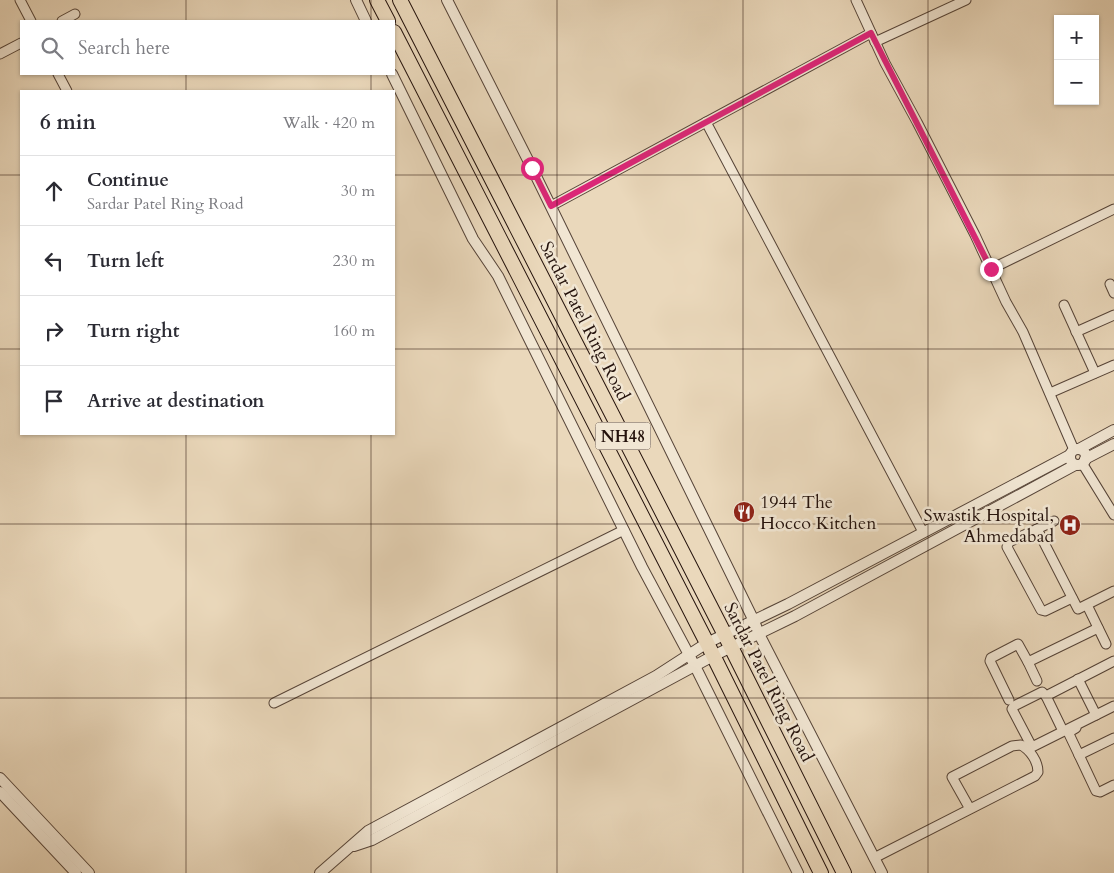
<!DOCTYPE html>
<html lang="en">
<head>
<meta charset="utf-8">
<style>
	:root { --surface:#fff; --page:#f2f2f3; --text:#2b2b33; --muted:#7c7c81; --line:#e1e1e2 }
	body { margin:0; font-family:Cardo,serif; background:var(--page); color:var(--text) }
	.controls { position:absolute; right:15px; top:15px; display:grid; overflow:hidden; border-radius:0px; box-shadow:0 1px 4px #0004 }
	.controls button { width:45px; height:45px; display:grid; place-items:center; padding:0; border:0; border-bottom:1px solid var(--line); background:var(--surface); color:var(--text); font:25px sans-serif }
	.stop { position:absolute; width:15px; height:15px; margin:-11px; border:4px solid #db2777; border-radius:50%; background:#fff }
	.stop.end { background:#db2777; border-color:#fff; box-shadow:0 1px 5px #0008 }
	.list { margin:0; padding:0; list-style:none }
	h2 { display:flex; justify-content:space-between; align-items:center; height:65px; margin:0; padding:0 20px; font-size:21px }
	h2 small { font-size:16px; font-weight:400; color:var(--muted) }
	.list li { display:grid; grid-template-columns:32px 1fr auto; gap:15px; align-items:center; box-sizing:border-box; height:70px; padding:0 20px; border-top:1px solid var(--line) }
	.list b { display:block; font-size:19px; white-space:nowrap }
	.list p { margin:0; font-size:16px; white-space:nowrap; color:var(--muted) }
	.list em { font-size:16px; font-style:normal; color:var(--muted) }
	.icon { flex:none; width:28px; height:28px; fill:none; stroke:currentColor; stroke-width:2; stroke-linecap:round; stroke-linejoin:round }
	.map { position:relative; flex:none; width:1114px; height:873px; overflow:hidden }
	.search { position:absolute; background:var(--surface); box-shadow:0 1px 4px #0004; left:20px; top:20px; width:375px; height:55px; display:flex; align-items:center; gap:12px; box-sizing:border-box; padding:0 18px; border-radius:0px; color:var(--muted); font-size:19px }
	.panel { position:absolute; background:var(--surface); box-shadow:0 1px 4px #0004; left:20px; top:90px; width:375px; height:345px; border-radius:0px }
	.map>svg:first-child { display:block }
	.lines { fill:none; stroke-linecap:round; stroke-linejoin:round }
	.minor-casing { stroke:#564438; stroke-width:11 }
	.tertiary-casing { stroke:#564438; stroke-width:12 }
	.trunk-casing { stroke:#24120c; stroke-width:16 }
	.minor { stroke:#f1e6d3; stroke-width:9 }
	.tertiary { stroke:#f1e6d3; stroke-width:10 }
	.trunk { stroke:#ead8bb; stroke-width:14 }
	.route { stroke:#db2777; stroke-width:6 }
	.grid { fill:none; stroke:#24120c; stroke-width:1; stroke-opacity:0.55 }
	.labels { text-anchor:middle; stroke-width:5; stroke-linejoin:round; paint-order:stroke }
	.shield { fill:#f1e6d3; stroke:#625248; stroke-width:1 }
	.shield-label { font-size:16px; font-weight:bold; fill:#24120c }
	.street-label { font-size:18px; fill:#24120c; stroke:#f1e6d3 }
	.poi-label { font-size:18px; fill:#24120c; stroke:#f1e6d3; text-anchor:start }
</style>
</head>
<body>
<div class="map">
<svg width="1114" height="873" viewBox="0 0 1114 873">
	<rect width="100%" height="100%" fill="#ead8bb"/>
	<filter id="stains"><feTurbulence type="fractalNoise" baseFrequency=".004" numOctaves="4"/><feColorMatrix values="0 0 0 0 .2 0 0 0 0 .09 0 0 0 0 .02 0 0 0 .5 -.17"/></filter>
	<radialGradient id="worn" r=".72"><stop offset=".6" stop-color="#630" stop-opacity="0"/><stop offset="1" stop-color="#630" stop-opacity=".3"/></radialGradient>
	<g class="lines">
		<!-- minor casing -->
		<g class="minor-casing">
			<g id="minor">
				<path d="M20,0l11,21"/>
				<path d="M856,0l29,63 32,59 58,113 31,67 17,30 51,118"/>
				<path d="M62,21l13,-7"/>
				<path d="M875,42l91,-42"/>
				<path d="M0,54l21,-11"/>
				<path d="M58,74l9,17"/>
				<path d="M706,122l217,410"/>
				<path d="M551,206l320,-173"/>
				<path d="M991,269l123,-60"/>
				<path d="M1110,284l4,9"/>
				<path d="M1064,305l31,68"/>
				<path d="M1076,332l38,-17"/>
				<path d="M1050,393l64,-28"/>
				<path d="M1082,463l32,52"/>
				<path d="M1054,521l-17,8 41,80 36,-18"/>
				<path d="M1037,529l-28,13 -2,5 34,63 4,1 27,-13"/>
				<path d="M1087,605l19,39"/>
				<path d="M1114,661l-68,35 -4,-4 -28,14 -2,3 20,38 82,-41"/>
				<path d="M1028,662l9,19"/>
				<path d="M1078,679l18,36"/>
				<path d="M1046,696l17,35"/>
				<path d="M1009,700l-19,-39 1,-3 27,-14 10,18 70,-34"/>
				<path d="M274,703l350,-173"/>
				<path d="M1076,728l-5,3 -2,3 10,21 35,-17"/>
				<path d="M1079,755l17,36 4,1 14,-7"/>
				<path d="M874,858l161,-82 3,-4c0,-11 -8,-22 -17,-27l-9,1 -60,31 18,32"/>
			</g>
		</g>
		<!-- tertiary casing -->
		<g class="tertiary-casing">
			<g id="tertiary">
				<path d="M356,0l10,21"/>
				<path d="M447,0l85,168 222,453 5,13 123,239"/>
				<path d="M392,74l81,165 25,37 144,291 53,99 103,207"/>
				<circle cx="1078" cy="457" r="8"/>
				<path d="M1079,449l35,-19"/>
				<path d="M1085,459l29,-15"/>
				<path d="M0,778l89,95"/>
				<path d="M0,792l76,81"/>
				<path d="M354,846l18,-6 341,-184 82,-40 280,-151"/>
				<path d="M320,873l48,-42 288,-155 51,-33 81,-39 282,-149"/>
			</g>
		</g>
		<!-- trunk casing -->
		<g class="trunk-casing">
			<g id="trunk">
				<path d="M377,0l11,21"/>
				<path d="M400,0l325,635 119,238"/>
				<path d="M394,32l313,611 114,230"/>
			</g>
		</g>
		<!-- minor -->
		<use href="#minor" class="minor"/>
		<!-- tertiary -->
		<use href="#tertiary" class="tertiary"/>
		<!-- trunk -->
		<use href="#trunk" class="trunk"/>
	</g>
	<g class="lines">
		<!-- route -->
		<path class="route" d="M532,168l19,38 320,-173 120,236"/>
	</g>
	<!-- grid -->
	<path class="grid" d="M186,0v21M371,0v21M557,0v873M743,0v873M928,0v873M186,74v17M371,74v17M0,175h21M394,175h720M0,349h21M394,349h720M186,434v439M371,434v439M0,524h1114M0,698h1114"/>
	<!-- icons -->
	<defs>
		<g id="restaurant-disc" transform="scale(1.125)"><circle r="9.5" fill="#8f2418" stroke="#f1e6d3"/><path d="M-5-6h1v4h1v-4h1v4h1v-4h1v5L-1.5 .5V6h-2V.5L-5-1ZM5-6V6H3V1.5H1.5Q1.5-4 5-6Z" fill="#fff"/></g>
		<g id="hospital-disc" transform="scale(1.125)"><circle r="9.5" fill="#8f2418" stroke="#f1e6d3"/><path d="M-5-5h3v3.5h4V-5h3V5h-3V1.5h-4V5h-3Z" fill="#fff"/></g>
	</defs>
	<g fill-rule="evenodd">
		<use href="#restaurant-disc" x="744" y="512"/>
		<use href="#hospital-disc" x="1070" y="525"/>
	</g>
	<g class="labels">
		<!-- shield labels -->
		<rect class="shield" x="595.5" y="422.5" width="55" height="27" rx="4"/>
		<g class="shield-label">
			<text x="623" y="442">NH48</text>
		</g>
		<!-- street labels -->
		<g class="street-label">
			<text transform="translate(585 321) rotate(63)" y="6">Sardar Patel Ring Road</text>
			<text transform="translate(769 682) rotate(63)" y="6">Sardar Patel Ring Road</text>
		</g>
		<!-- poi labels -->
		<g class="poi-label">
			<text x="760" y="508">1944 The<tspan x="760" dy="21">Hocco Kitchen</tspan></text>
			<text x="1054" y="521" text-anchor="end">Swastik Hospital,<tspan x="1054" dy="21">Ahmedabad</tspan></text>
		</g>
	</g>
	<rect width="100%" height="100%" filter="url(#stains)"/>
	<rect width="100%" height="100%" fill="url(#worn)"/>
</svg>
<div class="controls">
<button>+</button>
<button>−</button>
</div>
<div class="stop" style="left:532px;top:168px"></div>
<div class="stop end" style="left:991px;top:269px"></div>
<div class="search"><svg class="icon" aria-label="search" viewBox="0 0 24 24"><circle cx="10" cy="10" r="6"/><path d="M15 15l6 6"/></svg>Search here</div>
<section class="panel">
<h2>6 min<small>Walk · 420 m</small></h2>
<ul class="list">
<li><svg class="icon" aria-label="ahead" viewBox="0 0 24 24"><path d="M12 20V5M6 11l6-6 6 6"/></svg><div><b>Continue</b><p>Sardar Patel Ring Road</p></div><em>30 m</em></li>
<li><svg class="icon" aria-label="left" viewBox="0 0 24 24"><path d="M17 20v-9H6M10 6l-5 5 5 5"/></svg><div><b>Turn left</b></div><em>230 m</em></li>
<li><svg class="icon" aria-label="right" viewBox="0 0 24 24"><path d="M7 20v-9h11M14 6l5 5-5 5"/></svg><div><b>Turn right</b></div><em>160 m</em></li>
<li><svg class="icon" aria-label="arrive" viewBox="0 0 24 24"><path d="M6 21V4h12l-3 4 3 4H6"/></svg><div><b>Arrive at destination</b></div></li>
</ul>
</section>
</div>
</body>
</html>
